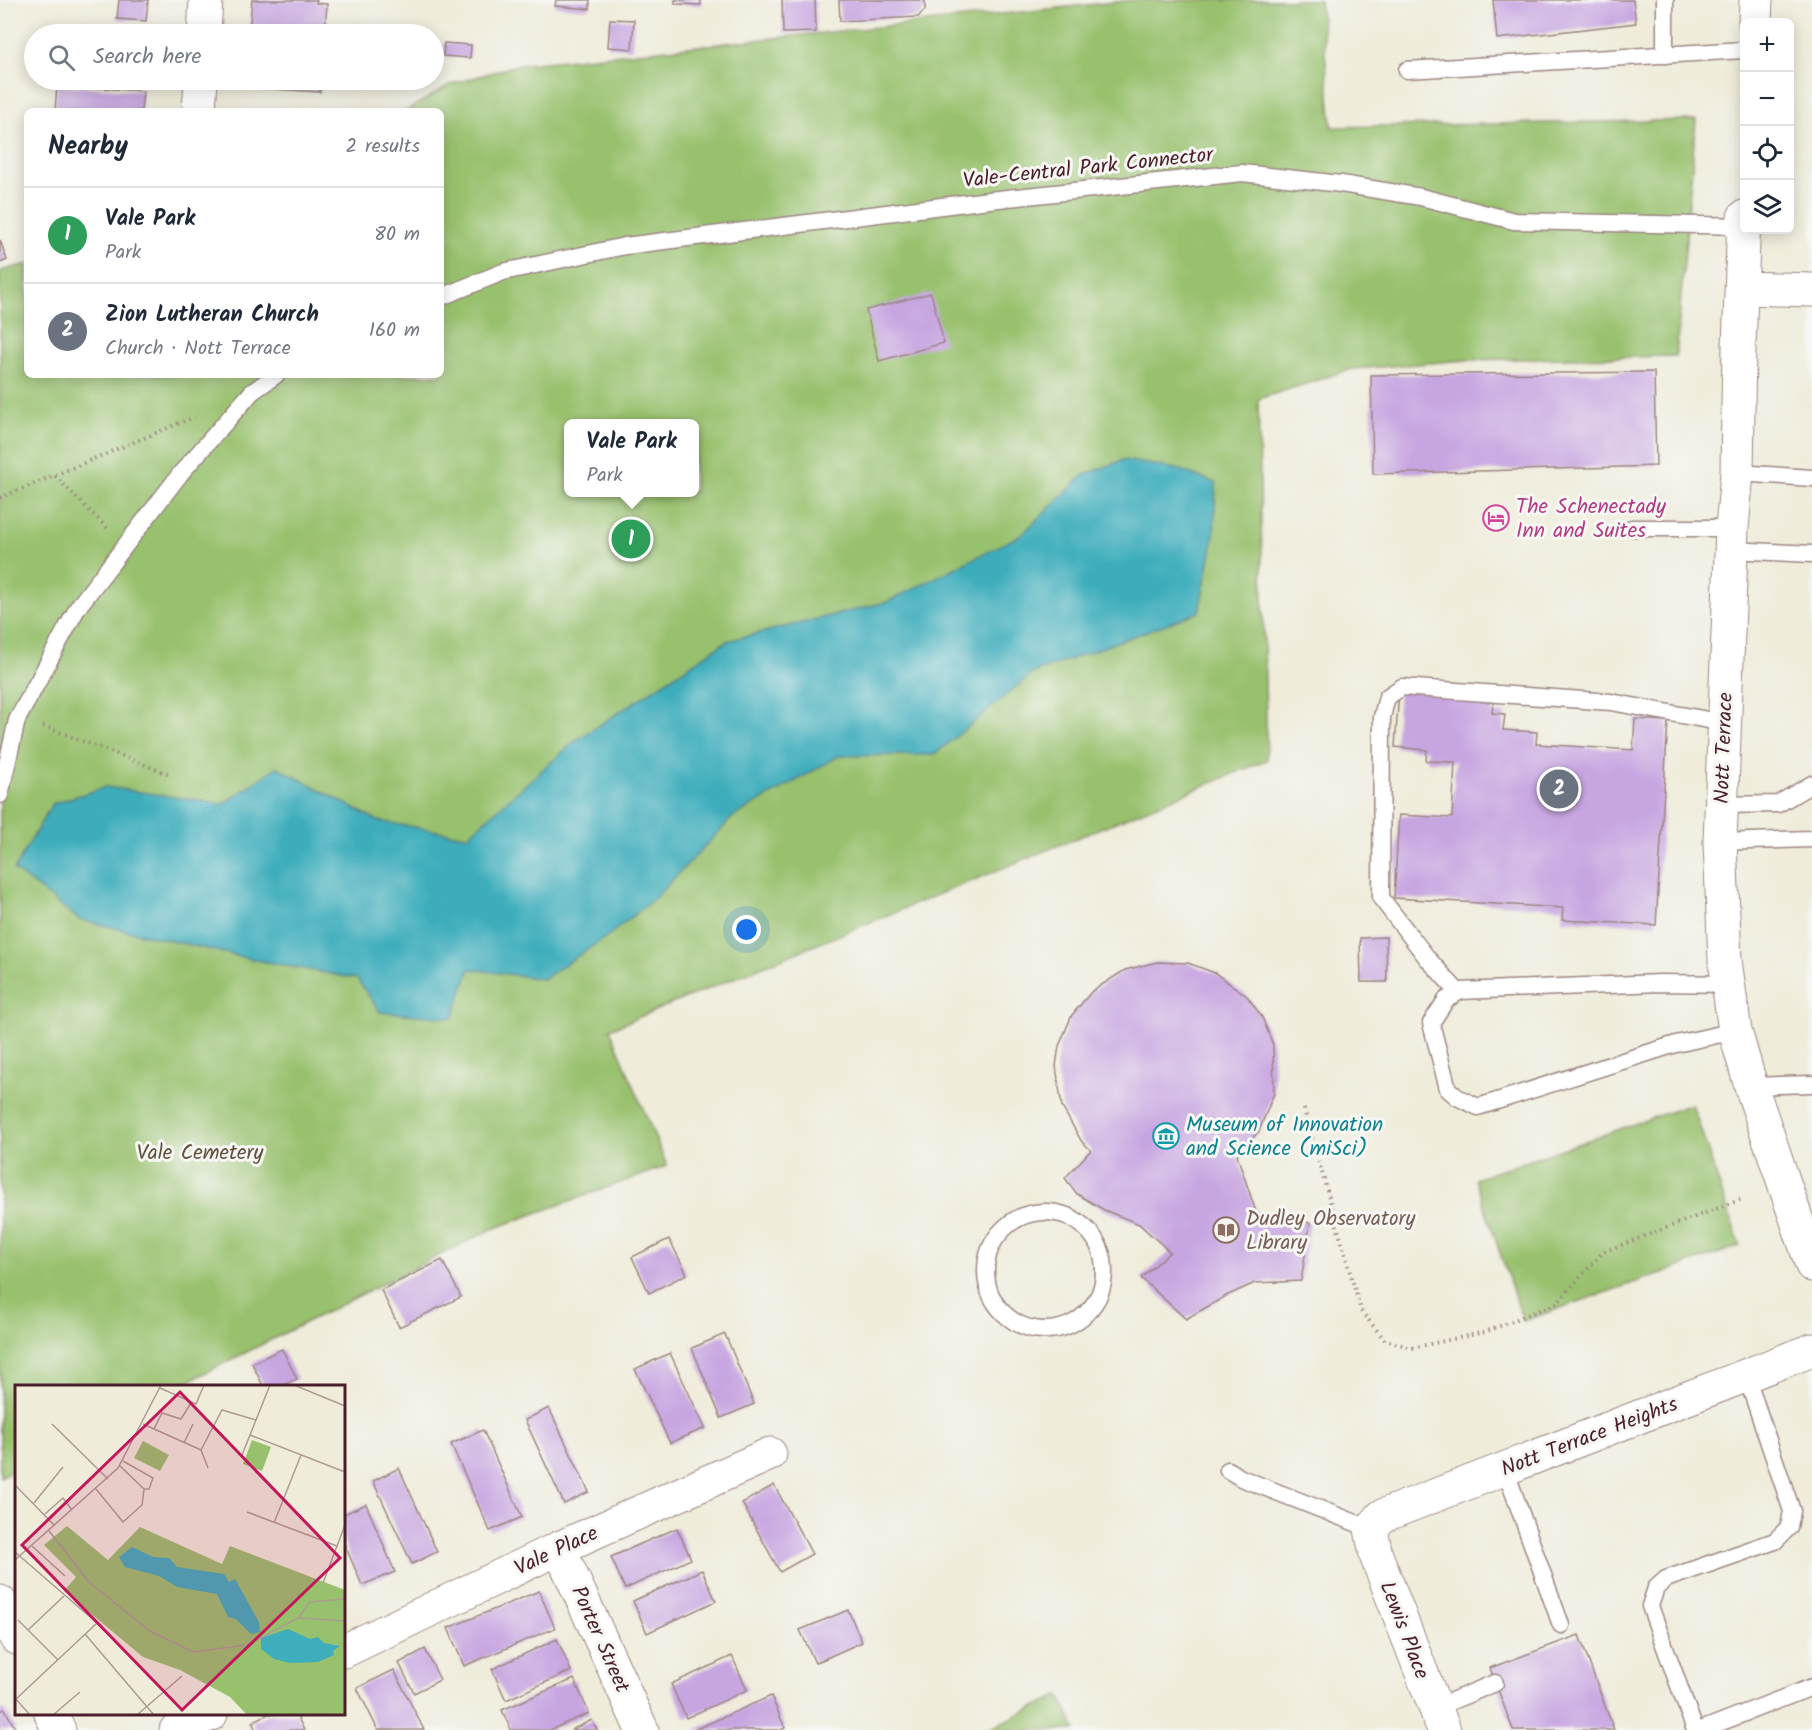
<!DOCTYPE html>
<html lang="en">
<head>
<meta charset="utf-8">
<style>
	:root { --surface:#fff; --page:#f2f2f3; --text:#1f2937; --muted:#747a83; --line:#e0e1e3; --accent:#0b8043 }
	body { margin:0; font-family:Kalam,sans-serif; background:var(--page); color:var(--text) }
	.controls { position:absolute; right:18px; top:18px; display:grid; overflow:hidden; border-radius:9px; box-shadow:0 3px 15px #0003 }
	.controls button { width:54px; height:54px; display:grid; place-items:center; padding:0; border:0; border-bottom:2px solid var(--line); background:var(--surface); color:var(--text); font:30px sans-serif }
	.you { position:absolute; left:747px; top:930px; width:21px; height:21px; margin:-15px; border:4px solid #fff; border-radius:50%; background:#1a73e8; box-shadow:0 0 0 9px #1a73e833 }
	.badge { display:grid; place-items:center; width:39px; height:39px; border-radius:50%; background:var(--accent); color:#fff; font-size:20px; font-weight:700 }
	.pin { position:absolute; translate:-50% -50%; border:3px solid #fff; box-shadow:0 2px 6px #0006 }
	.popup { position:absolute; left:564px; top:419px; width:135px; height:78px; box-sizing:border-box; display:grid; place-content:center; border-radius:9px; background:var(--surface); filter:drop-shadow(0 2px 4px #0005); font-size:20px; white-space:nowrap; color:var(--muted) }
	.popup b { font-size:22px; color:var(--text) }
	.popup::after { content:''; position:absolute; left:50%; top:100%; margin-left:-12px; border:12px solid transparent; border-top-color:var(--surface) }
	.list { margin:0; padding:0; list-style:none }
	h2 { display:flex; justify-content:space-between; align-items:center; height:78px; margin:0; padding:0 24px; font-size:26px }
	h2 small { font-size:20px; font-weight:400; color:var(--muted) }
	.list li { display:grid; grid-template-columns:39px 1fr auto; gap:18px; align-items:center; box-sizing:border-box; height:96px; padding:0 24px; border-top:2px solid var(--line) }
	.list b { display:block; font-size:22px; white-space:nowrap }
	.list p { margin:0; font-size:20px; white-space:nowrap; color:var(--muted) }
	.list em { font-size:20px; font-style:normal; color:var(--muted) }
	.icon { flex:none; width:33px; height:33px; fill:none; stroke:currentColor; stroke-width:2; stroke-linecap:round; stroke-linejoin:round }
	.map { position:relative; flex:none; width:1812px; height:1730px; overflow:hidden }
	.search { position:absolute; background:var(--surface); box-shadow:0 3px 15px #0003; left:24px; top:24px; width:420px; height:66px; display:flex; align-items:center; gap:15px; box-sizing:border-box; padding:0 21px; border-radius:33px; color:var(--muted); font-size:22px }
	.panel { position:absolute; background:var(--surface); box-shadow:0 3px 15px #0003; left:24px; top:108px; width:420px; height:270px; border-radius:9px }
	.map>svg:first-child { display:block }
	.green { fill:#98c16d; stroke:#71704c; stroke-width:1.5; fill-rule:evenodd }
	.water { fill:#3eadbc; stroke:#446674; stroke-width:1.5 }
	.building { fill:#c7a5e1 }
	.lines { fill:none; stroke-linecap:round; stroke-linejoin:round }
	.lane-casing { stroke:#9c8682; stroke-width:19 }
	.street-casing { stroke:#9c8682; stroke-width:35 }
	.secondary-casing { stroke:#9c8682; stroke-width:35 }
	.path { stroke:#9c8682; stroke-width:4; stroke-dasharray:1.5 4.5; stroke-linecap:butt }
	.lane { stroke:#fff; stroke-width:16 }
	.street { stroke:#fff; stroke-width:33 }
	.secondary { stroke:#fff; stroke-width:33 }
	.labels { text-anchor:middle; stroke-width:6; stroke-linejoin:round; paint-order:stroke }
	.street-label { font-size:21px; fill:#4a1f2b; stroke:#f6f6f2 }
	.hotel-label { font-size:21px; fill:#b23c85; stroke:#f6f6f2; text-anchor:start }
	.culture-label { font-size:21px; fill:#0d838f; stroke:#f6f6f2; text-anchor:start }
	.park-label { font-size:21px; fill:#61503f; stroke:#f6f6f2 }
	.education-label { font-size:21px; fill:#785e54; stroke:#f6f6f2; text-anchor:start }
	.inset-road { fill:none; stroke:#ad9a94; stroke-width:1.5 }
	.view { fill:#c2185b; fill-opacity:0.15; stroke:#c2185b; stroke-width:3 }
	.inset-edge { fill:none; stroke:#4a1f2b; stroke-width:3 }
</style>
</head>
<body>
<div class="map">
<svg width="1812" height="1730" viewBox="0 0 1812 1730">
	<rect width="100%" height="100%" fill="#f6f6f2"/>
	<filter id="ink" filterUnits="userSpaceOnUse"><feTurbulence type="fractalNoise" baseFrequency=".0167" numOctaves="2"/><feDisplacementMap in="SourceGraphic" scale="12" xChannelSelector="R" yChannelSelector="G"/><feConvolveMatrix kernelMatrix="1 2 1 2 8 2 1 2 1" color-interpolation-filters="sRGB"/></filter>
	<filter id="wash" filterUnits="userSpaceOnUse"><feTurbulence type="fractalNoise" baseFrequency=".008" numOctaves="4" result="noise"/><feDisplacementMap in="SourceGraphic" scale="24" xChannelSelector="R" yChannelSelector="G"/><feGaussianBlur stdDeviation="1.35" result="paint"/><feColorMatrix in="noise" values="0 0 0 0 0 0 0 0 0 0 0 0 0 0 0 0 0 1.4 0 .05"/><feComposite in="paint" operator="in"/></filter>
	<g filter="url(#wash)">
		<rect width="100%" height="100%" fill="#efecda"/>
		<!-- green -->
		<g class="green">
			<path d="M1135,0h185l12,127 364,-7 -20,236 -209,4 -115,9 -94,30 9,361 -657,269 57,137 -175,63 -313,157h-163v82l-16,9v-1206l27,-7v111h414v-264h-35l43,-26 68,-20zM568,424h126v68h-126z"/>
			<path d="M1692,1104l48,142 -217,75 -48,-142z"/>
			<path d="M1060,1695l16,35h-90z"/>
		</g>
		<!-- water -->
		<path class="water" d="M1123,460l54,9 39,14 -2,54 -15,75 -166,61 -99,82 -95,1 -106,61 -77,80 -48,39 -65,43 -73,-10 -17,49 -73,-6 -23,-33 -106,-20 -171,-39 -66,-50 38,-66 54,-17 117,17 54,-37 101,54 89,15 108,-95 152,-100 160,-39 134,-67 63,-60z"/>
		<g id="blocks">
			<!-- building -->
			<g class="building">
				<path d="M119,0h29l-2,21 -29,-2z"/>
				<path d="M252,0h65l-1,3 11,1 -2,25 -30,-2 -1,7 -45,-2z"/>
				<path d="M556,0h34v9l-35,-3z"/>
				<path d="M675,0h26v5l-26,-1z"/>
				<path d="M782,0h33l1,32 -33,1z"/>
				<path d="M839,0h86v10l-7,7 -78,4z"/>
				<path d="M1493,0h140l3,23 -139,16z"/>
				<path d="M610,19l24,1 -2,29 -24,-2z"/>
				<path d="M444,43l27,2 -1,13 -27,-2z"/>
				<path d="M240,80h80v12l-81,-5z"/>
				<path d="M57,85l86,6 -2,20h-86z"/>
				<path d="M0,240l7,20 -7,3z"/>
				<path d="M931,293l13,50 -65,18 -13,-51z"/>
				<path d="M1654,372l2,94 -283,8 -2,-99z"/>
				<path d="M1399,691l95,5 -2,17 13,1 -2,16 34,2 -1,12 97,6 2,-31 33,2 -12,204 -94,-5 1,-12 -169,-10 5,-83 53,3 3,-56 -29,-1 1,-11 -32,-3z"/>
				<path d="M1386,937l1,45h-26l-1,-44z"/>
				<path d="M1157,962l31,1 27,10 32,23 15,21 11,28 1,48 -15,38 -22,24 19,57 54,11 -9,58 -46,2 -29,13 -40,23 -45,-41 29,-26 -31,-28 -35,-14 -27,-16 -12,-16 26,-28 -9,-8 -20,-35 -6,-41 3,-20 13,-31 20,-24 33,-21z"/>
				<path d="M669,1239l18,35 -38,19 -17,-36z"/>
				<path d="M442,1260l19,37 -62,30 -18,-37z"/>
				<path d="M725,1334l29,70 -33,14 -29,-70z"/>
				<path d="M282,1349l15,30 -16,7h-18l-11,-23z"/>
				<path d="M670,1353l35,75 -35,15 -35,-74z"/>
				<path d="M549,1408l40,84 -25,12 -39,-84z"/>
				<path d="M483,1430l39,87 -32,14 -39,-87z"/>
				<path d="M399,1468l38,84 -25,12 -39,-83z"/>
				<path d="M774,1485l38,69 -32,18 -38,-69z"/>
				<path d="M366,1504l29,68 -33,13 -18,-42v-29z"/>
				<path d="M677,1528l14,31 -66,30 -14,-32z"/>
				<path d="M702,1570l14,31 -69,32 -14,-32z"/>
				<path d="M539,1591l16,37 -91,38 -16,-38z"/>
				<path d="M848,1610l14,32 -47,21 -15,-33z"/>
				<path d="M1579,1635l35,95h-101l-23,-62z"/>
				<path d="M557,1639l14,32 -65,29 -14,-31z"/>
				<path d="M425,1649l15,31 -26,13 -15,-30z"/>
				<path d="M732,1656l15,34 -61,28 -15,-34z"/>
				<path d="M394,1670l30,60h-46l-21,-42z"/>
				<path d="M574,1679l15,34 -39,17h-39l-9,-20z"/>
				<path d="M771,1696l14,32 -4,2h-87z"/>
				<path d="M5,1709l11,21h-16v-19z"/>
				<path d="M268,1714h28l8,16h-48l-4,-8z"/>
				<path d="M592,1720l5,10h-26z"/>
			</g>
		</g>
	</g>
	<g filter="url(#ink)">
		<use href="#blocks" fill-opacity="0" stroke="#9c8682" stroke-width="1.5"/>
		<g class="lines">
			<!-- lane casing -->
			<g class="lane-casing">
				<g id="lane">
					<path d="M1665,0v55"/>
					<path d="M1407,70l337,-20"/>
					<path d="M441,297l62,-25 122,-26 364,-46 253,-27 99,11 80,13 93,24 230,5"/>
					<path d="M1737,473l75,5"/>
					<path d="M1632,528h100"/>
					<path d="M1731,550l81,4"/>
					<path d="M0,795l17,-75 61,-113 103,-134 71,-81 24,-17"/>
					<path d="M1721,805l57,-1 34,-20"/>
					<path d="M1720,842l92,-3"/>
					<path d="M1729,984l-69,-1 -200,8 -14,9 -15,23 17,66 9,8 21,10 198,-63 59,-13"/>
					<path d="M1458,992l-30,-33 -47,-61 1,-181 5,-20 15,-10 209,15 113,21"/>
					<path d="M1751,1086l61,-2"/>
					<circle cx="1045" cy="1271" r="59"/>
					<path d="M1505,1469l56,156"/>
					<path d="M1228,1470l13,8 130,51"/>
					<path d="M1435,1708l60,-25"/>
					<path d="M1695,1730l-45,-124 6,-18 10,-9 109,-38 14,-14 3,-16 -46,-136"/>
					<path d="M1701,1730l111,-43"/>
				</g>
			</g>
			<!-- street casing -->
			<g class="street-casing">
				<g id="street">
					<path d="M204,34l2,-34"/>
					<path d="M199,111l2,-31"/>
					<path d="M559,1548l83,182"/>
					<path d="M0,1602l16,36"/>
					<path d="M344,1651l215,-103 211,-94"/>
					<path d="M51,1714l8,16"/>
					<path d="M176,1730l35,-16"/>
					<path d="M1444,1730l-68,-175 -5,-26 11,-13 430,-166"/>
				</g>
			</g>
			<!-- secondary casing -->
			<g class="secondary-casing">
				<g id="secondary">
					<path d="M1755,22l1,-22"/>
					<path d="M1744,217l-5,129 -2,127 -5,55 -12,314 5,119 10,70 16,55 61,179"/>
					<path d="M1742,288l70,2"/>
				</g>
			</g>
			<!-- path -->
			<g class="path">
				<path d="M55,476l52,52"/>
				<path d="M0,498l194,-81"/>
				<path d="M43,726l128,49"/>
				<path d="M1304,1109l57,202 24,29 27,8 73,-16 72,-29 46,-51 139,-53"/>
			</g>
			<!-- lane -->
			<use href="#lane" class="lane"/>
			<!-- street -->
			<use href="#street" class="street"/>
			<!-- secondary -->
			<use href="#secondary" class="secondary"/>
		</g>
	</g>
	<!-- icons -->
	<defs>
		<g id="hotel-ring" transform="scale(1.35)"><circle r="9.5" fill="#f6f6f2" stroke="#d1479c" stroke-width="1.5"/><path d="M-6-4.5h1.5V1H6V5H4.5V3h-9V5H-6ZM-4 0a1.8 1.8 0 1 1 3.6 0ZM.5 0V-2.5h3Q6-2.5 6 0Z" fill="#d1479c"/></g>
		<g id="museum-ring" transform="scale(1.35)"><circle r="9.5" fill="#f6f6f2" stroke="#0f9aa8" stroke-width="1.5"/><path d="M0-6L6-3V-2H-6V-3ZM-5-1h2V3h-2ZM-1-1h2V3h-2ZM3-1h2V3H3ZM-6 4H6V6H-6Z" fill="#0f9aa8"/></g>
		<g id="library-ring" transform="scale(1.35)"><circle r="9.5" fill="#f6f6f2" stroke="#8d6e63" stroke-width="1.5"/><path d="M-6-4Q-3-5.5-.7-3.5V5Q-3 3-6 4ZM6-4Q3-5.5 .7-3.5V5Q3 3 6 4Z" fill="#8d6e63"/></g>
	</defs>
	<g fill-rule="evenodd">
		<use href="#hotel-ring" x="1496" y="518"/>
		<use href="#museum-ring" x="1166" y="1136"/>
		<use href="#library-ring" x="1226" y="1230"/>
	</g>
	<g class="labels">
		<!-- street labels -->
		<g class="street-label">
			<text transform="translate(1088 167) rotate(-6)" y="7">Vale-Central Park Connector</text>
			<text transform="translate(1723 748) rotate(-88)" y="7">Nott Terrace</text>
			<text transform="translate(1589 1436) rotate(-21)" y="7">Nott Terrace Heights</text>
			<text transform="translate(556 1550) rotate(-25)" y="7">Vale Place</text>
			<text transform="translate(1405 1630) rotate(69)" y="7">Lewis Place</text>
			<text transform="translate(601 1639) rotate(66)" y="7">Porter Street</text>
		</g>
		<!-- hotel labels -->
		<g class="hotel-label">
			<text x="1516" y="513">The Schenectady<tspan x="1516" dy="24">Inn and Suites</tspan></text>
		</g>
		<!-- culture labels -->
		<g class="culture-label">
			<text x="1186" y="1131">Museum of Innovation<tspan x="1186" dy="24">and Science (miSci)</tspan></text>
		</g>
		<!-- park labels -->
		<g class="park-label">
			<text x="200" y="1159">Vale Cemetery</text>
		</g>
		<!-- education labels -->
		<g class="education-label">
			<text x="1246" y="1225">Dudley Observatory<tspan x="1246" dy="24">Library</tspan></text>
		</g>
	</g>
	<!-- overview -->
	<g transform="translate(15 1385)">
		<rect width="330" height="330" fill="#efecda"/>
		<path d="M237,55l19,7 -9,24 -19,-7zM128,56l26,14 -9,16 -26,-13zM52,141l41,34 32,-33 82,37 8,-18 115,44v125h-98l-17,-18 -50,-27 -37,-13 -79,-66 12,-14 -32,-32z" fill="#98c16d"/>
		<path d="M117,162l21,10 16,1 8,9 47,7 5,8 6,-3 24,43 1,10 -9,2 -15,-15 -8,-2 -11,-23 -40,-7 -18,-11 -34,-9 -6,-10zM273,244l22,10 8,-2 6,6 16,3 -7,5 1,4 -16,7 -28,1 -16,-4 -13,-10v-11z" fill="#3eadbc"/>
		<path class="inset-road" d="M279,0l51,21M145,3l36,16 8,-19M37,39l56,55M128,39l58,26M139,44l8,-16 19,6 10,-16M235,50l95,37M169,58l9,-19M186,65l21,-40 34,10M186,65l7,18M227,70l28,-70M105,81l24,23h5l4,-11 -30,-17M0,100l40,41M81,104l27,33 19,-17 2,-15M19,118l29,-36M232,127l90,34M30,129l18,-16 9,12M259,138l27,-68M34,146l40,51 61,49 43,21 54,-7 51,-27 12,-16 35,-3M17,161l33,30M0,167l82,71 -81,76M0,175l103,-92 43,-83M308,198l22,-58M283,233l47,3M3,235l40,40M13,245l36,-34M70,249l69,81M0,313l15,17M38,330l27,-23M122,330l45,-39"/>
		<path class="view" d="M165,7l160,166 -158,152 -160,-165z"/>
		<rect width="330" height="330" class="inset-edge"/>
	</g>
</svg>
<div class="controls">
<button>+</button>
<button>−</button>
<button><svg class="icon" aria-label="locate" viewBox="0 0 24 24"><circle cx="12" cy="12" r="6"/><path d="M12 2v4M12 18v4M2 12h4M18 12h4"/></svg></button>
<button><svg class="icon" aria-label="layers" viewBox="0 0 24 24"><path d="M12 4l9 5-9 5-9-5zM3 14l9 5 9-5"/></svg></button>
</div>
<div class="you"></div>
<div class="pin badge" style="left:631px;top:539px;background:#2e9e5b">1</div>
<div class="popup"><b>Vale Park</b>Park</div>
<div class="pin badge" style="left:1559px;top:789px;background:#6b7280">2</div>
<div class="search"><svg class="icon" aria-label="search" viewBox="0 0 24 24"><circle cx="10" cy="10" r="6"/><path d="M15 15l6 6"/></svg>Search here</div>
<section class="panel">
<h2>Nearby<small>2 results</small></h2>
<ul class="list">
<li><span class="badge" style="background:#2e9e5b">1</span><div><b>Vale Park</b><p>Park</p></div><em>80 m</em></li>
<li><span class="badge" style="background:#6b7280">2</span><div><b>Zion Lutheran Church</b><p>Church · Nott Terrace</p></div><em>160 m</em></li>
</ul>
</section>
</div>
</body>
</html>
